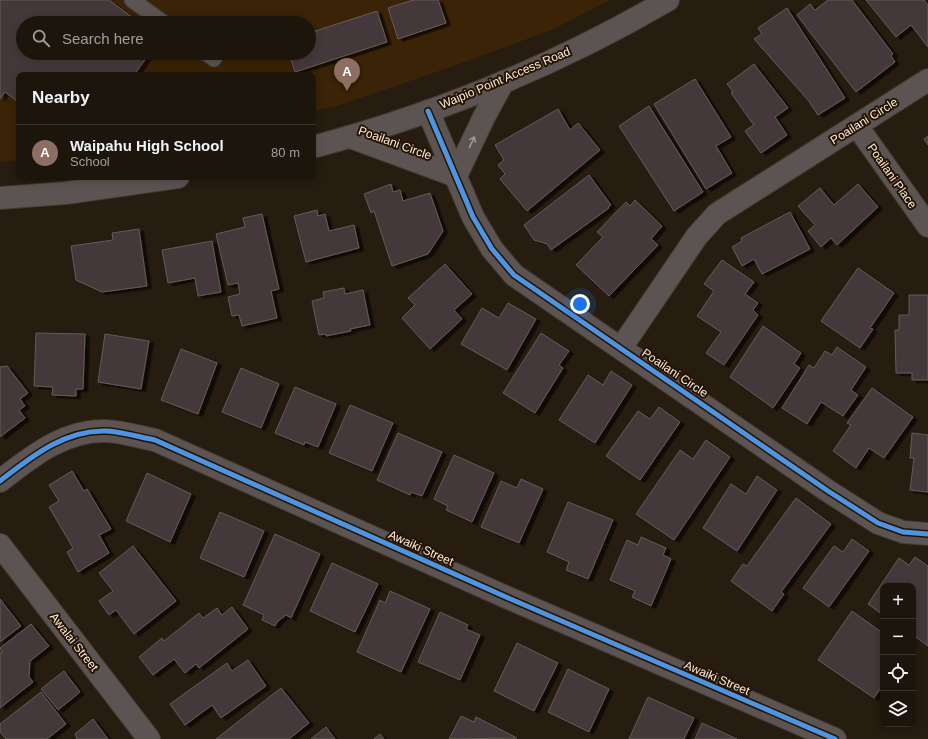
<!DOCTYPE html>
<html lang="en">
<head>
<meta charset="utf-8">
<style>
	:root { --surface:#1c150b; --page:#292219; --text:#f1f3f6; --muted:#a09f9d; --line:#3a342c; --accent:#8c9099 }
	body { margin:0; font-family:Arial,sans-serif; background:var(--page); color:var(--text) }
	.controls { position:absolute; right:12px; bottom:12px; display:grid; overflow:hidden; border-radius:8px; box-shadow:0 2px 10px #0003 }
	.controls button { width:36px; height:36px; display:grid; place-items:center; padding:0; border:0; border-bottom:1px solid var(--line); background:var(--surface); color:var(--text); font:20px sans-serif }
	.you { position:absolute; left:580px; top:304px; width:14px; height:14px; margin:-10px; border:3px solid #fff; border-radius:50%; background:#1a73e8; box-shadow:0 0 0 6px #1a73e833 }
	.badge { display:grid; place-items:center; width:26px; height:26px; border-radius:50%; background:var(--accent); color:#fff; font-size:13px; font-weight:700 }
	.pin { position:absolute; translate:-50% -33px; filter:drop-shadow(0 1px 2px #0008) }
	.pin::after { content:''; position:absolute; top:21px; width:14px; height:12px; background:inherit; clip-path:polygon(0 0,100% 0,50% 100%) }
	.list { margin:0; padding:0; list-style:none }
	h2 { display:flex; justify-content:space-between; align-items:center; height:52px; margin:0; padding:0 16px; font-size:17px }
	h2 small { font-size:13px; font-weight:400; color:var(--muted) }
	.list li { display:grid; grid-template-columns:26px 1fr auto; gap:12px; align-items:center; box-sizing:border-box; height:56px; padding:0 16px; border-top:1px solid var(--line) }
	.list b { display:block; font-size:15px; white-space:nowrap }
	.list p { margin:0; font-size:13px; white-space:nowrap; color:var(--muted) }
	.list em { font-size:13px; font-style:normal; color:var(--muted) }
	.icon { flex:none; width:22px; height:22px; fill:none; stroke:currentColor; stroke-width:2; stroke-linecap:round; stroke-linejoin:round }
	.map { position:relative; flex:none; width:928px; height:739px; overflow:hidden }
	.search { position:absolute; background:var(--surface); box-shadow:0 2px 10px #0003; left:16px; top:16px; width:300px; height:44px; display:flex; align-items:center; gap:10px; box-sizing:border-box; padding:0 14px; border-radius:22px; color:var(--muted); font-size:15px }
	.panel { position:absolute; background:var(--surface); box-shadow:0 2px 10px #0003; left:16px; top:72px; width:300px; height:108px; border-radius:8px }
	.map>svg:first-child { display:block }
	.built { fill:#3a2306; fill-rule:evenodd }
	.building { fill:#45383a; stroke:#655b5a; filter:url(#shadow) }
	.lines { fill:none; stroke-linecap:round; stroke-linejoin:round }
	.service-casing { stroke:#42382e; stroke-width:17 }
	.minor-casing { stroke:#42382e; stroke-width:24 }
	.service { stroke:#5b5452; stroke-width:15 }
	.minor { stroke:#5b5452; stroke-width:22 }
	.cycleway-casing { stroke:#261300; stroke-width:8 }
	.cycleway { stroke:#4d94e3; stroke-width:5 }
	.oneway { stroke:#a39991 }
	.labels { text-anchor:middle; stroke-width:4; stroke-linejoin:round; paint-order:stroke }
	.street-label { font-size:12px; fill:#fbeddf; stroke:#261300 }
</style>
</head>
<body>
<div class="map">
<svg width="928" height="739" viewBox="0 0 928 739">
	<defs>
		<filter id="shadow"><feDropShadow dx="4.5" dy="2.5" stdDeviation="0" flood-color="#0009"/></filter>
	</defs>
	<rect width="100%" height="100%" fill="#261c0f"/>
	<!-- built -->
	<path class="built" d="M0,0h610l-58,30 -101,37 -117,40 -21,4v-36h-294v85l-19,2zM23,23h286v30h-286z"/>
	<!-- building -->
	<g class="building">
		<path d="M0,0h109l31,23h-117v30h127l-16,22h-63l-2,-2 -2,2h-48l-1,27 -13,-10 -5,7z"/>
		<path d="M413,0h25l8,23 -48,16 -10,-31z"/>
		<path d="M828,0h24l41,54 -2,2 4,6 -39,30 -59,-77 13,-11 5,6z"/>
		<path d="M866,0h58l4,5v42l-17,-22 -15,12z"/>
		<path d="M787,8l58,90 -27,17 -10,-15 -54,-61 8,-5 -4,-6z"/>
		<path d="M377,11l10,31 -92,30 -6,-19h20v-20z"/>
		<path d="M754,64l34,44 -13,9 12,18 -26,18 -16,-22 10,-7h-2l-22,-31 2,-1 -6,-8z"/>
		<path d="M695,79l36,58 -15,9 16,27 -26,16 -52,-85z"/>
		<path d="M649,106l54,86 -29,19 -55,-85z"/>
		<path d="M558,109l12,21 8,-7 22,27 -73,61 -27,-32 5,-5 -7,-9 6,-5 -9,-15z"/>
		<path d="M928,136v9l-4,-6z"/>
		<path d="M589,175l22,30 -3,2 1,1 -58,42 -4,-6 -13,-4 -10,-15z"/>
		<path d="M391,184l2,8 7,-2 3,11 27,-8 13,38 -15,23 -36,12 -18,-55 -3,2 -7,-19z"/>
		<path d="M858,184l20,23 -41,38 -6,-7 -10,9 -13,-16 7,-6 -17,-19 22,-18 14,17z"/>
		<path d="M635,200l27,26 -11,13 7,6 -49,51 -33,-31 27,-28 -6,-5 29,-30 4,4z"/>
		<path d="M317,210l1,6 7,-2 4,17 25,-6 5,23 -53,14 -12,-46z"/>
		<path d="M790,212l20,37 -48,25 -8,-15 -12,7 -10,-19 10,-6 -1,-3z"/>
		<path d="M262,214l17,75 -8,2 6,27 -35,8 -3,-11 -7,1 -4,-19 12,-3 -2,-11 -10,2 -12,-51 29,-7 -2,-9z"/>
		<path d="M139,229l8,57 -45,6 -26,-12 -5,-34 42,-6 -1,-7z"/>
		<path d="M212,241l9,51 -23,4 -3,-18 -27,5 -6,-33z"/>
		<path d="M722,260l32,22 -9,12 13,9 -5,7 5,5 -34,50 -18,-12 15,-21 -24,-16 17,-25 -10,-7z"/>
		<path d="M445,264l27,30 -18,16 8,9 -32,30 -28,-31 13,-13 -7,-7z"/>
		<path d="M858,268l36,25 -24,35 3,1 -13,19 -39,-27z"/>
		<path d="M344,288l1,6 18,-4 7,35 -20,4 1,2 -25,5v-2l-7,1 -7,-34 12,-3 -1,-6z"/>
		<path d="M909,295h19v85h-16v-7h-16l-1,-43h4v-15h10z"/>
		<path d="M508,303l28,16 -29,51 -46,-26 21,-36 17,10z"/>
		<path d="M763,326l38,27 -7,11 6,4 -27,40 -43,-31z"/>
		<path d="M36,333l49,1 -2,55h-7v7l-24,-1 1,-8 -19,-1z"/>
		<path d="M541,333l28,18 -10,14 4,3 -28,45 -32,-20z"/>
		<path d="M105,334l44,7 -8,48 -43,-7z"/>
		<path d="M837,347l29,20 -15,23 7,5 -15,21 -22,-14 -14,22 -25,-16 27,-43 5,3 11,-17 7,4z"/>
		<path d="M181,349l36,14 -19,51 -37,-14z"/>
		<path d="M7,366l21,27 -8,6 5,7 -6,4 6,8 -25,19v-70z"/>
		<path d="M241,368l38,16 -18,44 -39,-16z"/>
		<path d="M611,371l21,14 -37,58 -36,-23 29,-45 15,10z"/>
		<path d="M295,387l41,17 -18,43 -13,-5 -1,3 -29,-12z"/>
		<path d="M872,388l41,29 -29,41 -15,-10 -13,20 -23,-17 18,-26 -4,-2z"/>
		<path d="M350,405l43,18 -21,48 -43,-18z"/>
		<path d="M659,407l21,15 -40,58 -34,-24 32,-45 12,8z"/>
		<path d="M398,433l44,19 -20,44 -11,-4 -1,3 -33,-15z"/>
		<path d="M912,433l16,2v57l-18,-2 4,-32h-4z"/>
		<path d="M706,440l24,17 -56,83 -38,-26 44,-64 13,9z"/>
		<path d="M454,455l40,18 -22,49 -26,-12 2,-4 -14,-7z"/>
		<path d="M72,471l12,20 3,-2 24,40 -12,6 10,18 -31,19 -11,-20 6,-4 -24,-41 10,-6 -10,-16z"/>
		<path d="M147,473l44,21 -21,48 -44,-21z"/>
		<path d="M757,476l20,14 -40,61 -34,-23 28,-44 15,10z"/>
		<path d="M521,479l22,10 -24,54 -38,-16 20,-46 16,7z"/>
		<path d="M796,498l35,26 -50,68 3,2 -12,17 -41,-30 12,-17 4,2z"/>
		<path d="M568,502l45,18 -25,59 -22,-9 3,-8 -22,-10z"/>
		<path d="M220,512l44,19 -20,46 -44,-19z"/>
		<path d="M275,534l45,20 -29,64 -5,-3 -8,6 -3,5 -13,-6 2,-5 -21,-10z"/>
		<path d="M641,537l25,11 -3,7 8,4 -20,47 -19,-9 3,-6 -25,-11 17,-40 11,5z"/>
		<path d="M852,539l17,12 -40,56 -26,-19 31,-42 9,6z"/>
		<path d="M133,546l43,55 -42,33 -18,-24 -7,5 -10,-14 14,-10 -14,-18z"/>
		<path d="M915,557l13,9v80l-15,-11v-49h-30v29l-15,-11 31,-46 10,7z"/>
		<path d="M332,563l46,21 -23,48 -45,-21z"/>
		<path d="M390,591l40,18 -29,63 -44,-20 23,-52 5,3z"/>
		<path d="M0,599l21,27 -21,16z"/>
		<path d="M232,607l16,22 -49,39 -3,-4 -11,9 -11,-14 -21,16 -14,-18 23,-19 2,3 35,-28 4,5 14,-10 5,7z"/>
		<path d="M852,611l31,22v52l-9,13 -56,-38z"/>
		<path d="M440,612l28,13 -2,4 14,6 -20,45 -42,-18z"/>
		<path d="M31,624l18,22 -19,15 -1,16 4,5 -33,26v-55l2,-1 -2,-4z"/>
		<path d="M517,643l41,20 -24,48 -40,-20z"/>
		<path d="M248,660l18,26 -45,32 -9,-13 -27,20 -15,-21 57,-41 5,8z"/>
		<path d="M568,669l41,20 -20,43 -41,-20z"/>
		<path d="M64,671l16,21 -22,18 -17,-21z"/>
		<path d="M281,688l28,35 -20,16h-73z"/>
		<path d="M41,692l25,32 -19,15h-41l-6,-7v-8z"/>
		<path d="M648,697l46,21 -10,21h-55z"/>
		<path d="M461,716l13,6 2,-5 41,21 -68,1z"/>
		<path d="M93,719l15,20h-31l-2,-5z"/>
		<path d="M702,723l35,16h-42z"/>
		<path d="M326,727l9,12h-24z"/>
		<path d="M380,734l4,5h-10z"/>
	</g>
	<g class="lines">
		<!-- service casing -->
		<g class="service-casing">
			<g id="service">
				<path d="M132,0l32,23"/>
				<path d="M206,53l8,6"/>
			</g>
		</g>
		<!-- minor casing -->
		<g class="minor-casing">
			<g id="minor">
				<path d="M428,111l45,106 19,32 22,26 314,216 50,32 25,9 25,2"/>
				<path d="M857,126l71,100"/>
				<path d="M350,137l106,39 27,-57 20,-37"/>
				<path d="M313,147c123,-33 244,-82 355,-147"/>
				<path d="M0,198l66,-5 112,-16"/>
				<path d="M621,348l76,-112 20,-22 211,-134"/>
				<path d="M0,481c31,-24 65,-52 107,-50 16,1 32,6 48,9l351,157 329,142"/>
				<path d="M0,545l149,194"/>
			</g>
		</g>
		<!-- service -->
		<use href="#service" class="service"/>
		<!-- minor -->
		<use href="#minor" class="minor"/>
		<!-- cycleway casing -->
		<g class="cycleway-casing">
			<g id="cycleway">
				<path d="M428,111l45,106 19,32 22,26 314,216 50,32 25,9 25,2"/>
				<path d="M0,481c31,-24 65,-52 107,-50 16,1 32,6 48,9l351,157 329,142"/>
			</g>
		</g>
		<!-- cycleway -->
		<use href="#cycleway" class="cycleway"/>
	</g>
	<!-- one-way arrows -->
	<defs><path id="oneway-shaft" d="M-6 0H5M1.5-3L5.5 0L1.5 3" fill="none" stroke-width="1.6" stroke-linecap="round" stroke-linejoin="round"/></defs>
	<use class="oneway" href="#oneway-shaft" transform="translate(472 142) rotate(-65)"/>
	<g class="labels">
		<!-- street labels -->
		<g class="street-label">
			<text transform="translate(505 78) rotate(-23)" y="4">Waipio Point Access Road</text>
			<text transform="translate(864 121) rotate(-32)" y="4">Poailani Circle</text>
			<text transform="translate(395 143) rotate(20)" y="4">Poailani Circle</text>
			<text transform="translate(892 176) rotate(55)" y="4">Poailani Place</text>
			<text transform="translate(675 373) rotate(34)" y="4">Poailani Circle</text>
			<text transform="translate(421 548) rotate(24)" y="4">Awaiki Street</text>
			<text transform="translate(74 642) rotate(52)" y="4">Awalai Street</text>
			<text transform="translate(717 678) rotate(23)" y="4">Awaiki Street</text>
		</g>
	</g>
</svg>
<div class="controls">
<button>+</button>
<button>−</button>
<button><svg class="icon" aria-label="locate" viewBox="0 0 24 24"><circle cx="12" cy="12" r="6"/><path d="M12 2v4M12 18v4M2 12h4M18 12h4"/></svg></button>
<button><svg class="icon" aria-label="layers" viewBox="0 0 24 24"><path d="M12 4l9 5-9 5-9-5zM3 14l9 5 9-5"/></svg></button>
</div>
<div class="you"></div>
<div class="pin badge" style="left:347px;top:91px;background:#8d6e63">A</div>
<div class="search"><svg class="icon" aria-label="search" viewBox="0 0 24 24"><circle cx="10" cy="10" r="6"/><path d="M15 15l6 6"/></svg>Search here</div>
<section class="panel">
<h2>Nearby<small></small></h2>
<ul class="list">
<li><span class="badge" style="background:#8d6e63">A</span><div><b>Waipahu High School</b><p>School</p></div><em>80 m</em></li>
</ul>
</section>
</div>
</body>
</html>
